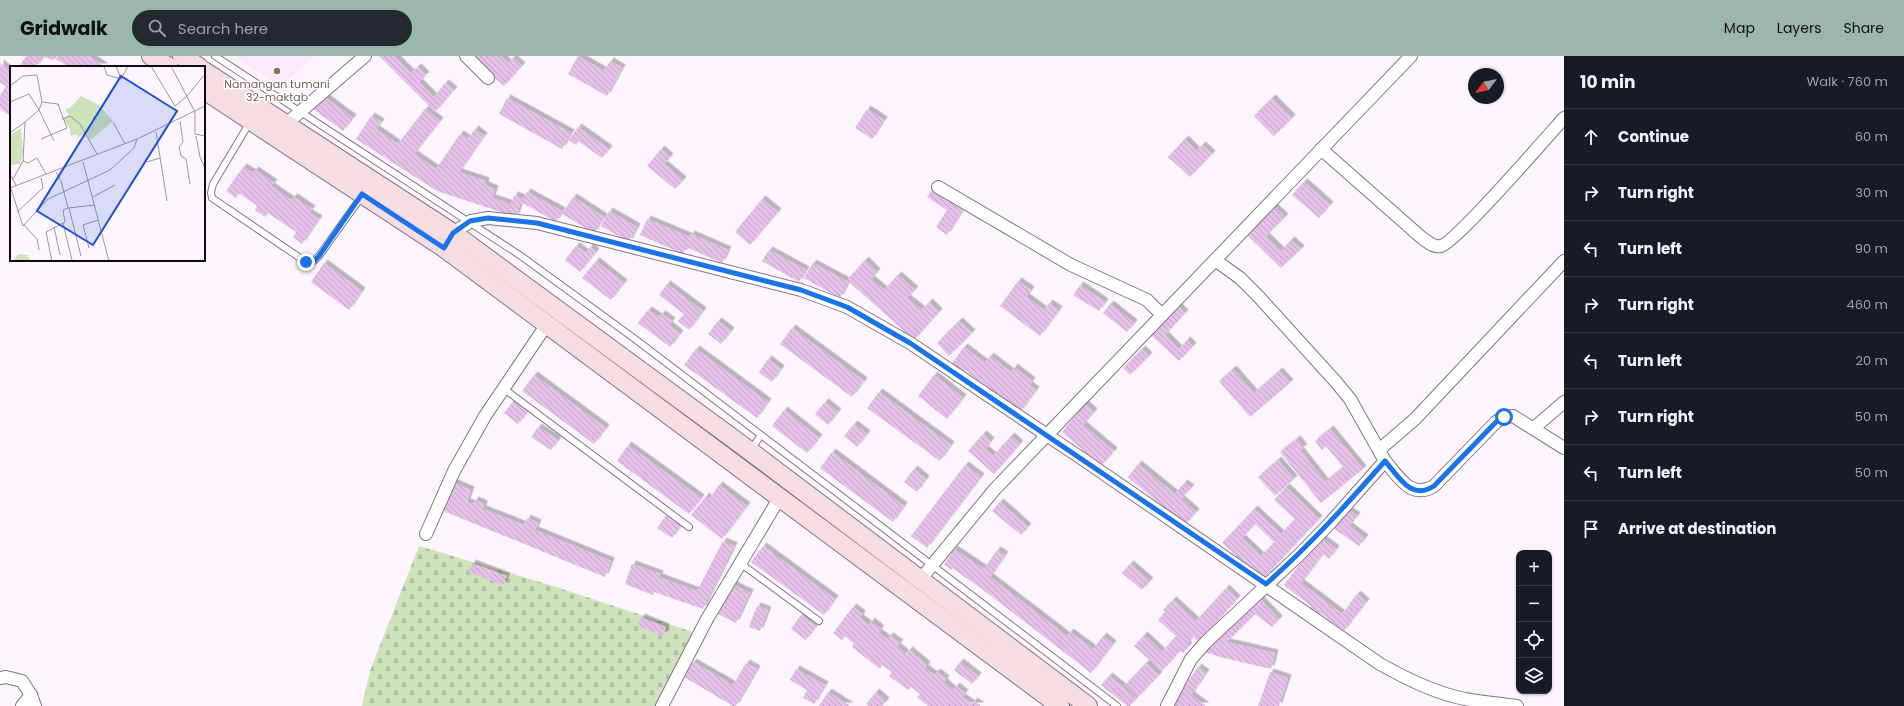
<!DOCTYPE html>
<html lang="en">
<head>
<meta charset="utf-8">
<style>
	:root { --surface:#171b24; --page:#242831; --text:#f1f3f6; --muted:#9ea1a6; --line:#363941; --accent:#9bb6ad }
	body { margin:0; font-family:Poppins,sans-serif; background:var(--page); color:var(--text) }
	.controls { position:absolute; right:12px; bottom:12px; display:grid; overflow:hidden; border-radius:8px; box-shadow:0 1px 3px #0004 }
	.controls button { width:36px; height:36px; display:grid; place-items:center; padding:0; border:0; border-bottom:1px solid var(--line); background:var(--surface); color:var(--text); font:20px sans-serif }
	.compass { position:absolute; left:1468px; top:12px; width:36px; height:36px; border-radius:50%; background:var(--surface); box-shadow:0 1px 3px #0004; rotate:238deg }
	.stop { position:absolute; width:12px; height:12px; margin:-9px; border:3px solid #1a73e8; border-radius:50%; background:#fff }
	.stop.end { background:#1a73e8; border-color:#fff; box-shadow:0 1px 4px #0008 }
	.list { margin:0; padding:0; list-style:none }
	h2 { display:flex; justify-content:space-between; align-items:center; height:52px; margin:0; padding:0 16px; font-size:17px }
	h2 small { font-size:13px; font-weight:400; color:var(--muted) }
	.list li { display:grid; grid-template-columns:26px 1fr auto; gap:12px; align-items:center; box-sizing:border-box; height:56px; padding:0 16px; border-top:1px solid var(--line) }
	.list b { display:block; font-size:15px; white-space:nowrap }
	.list em { font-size:13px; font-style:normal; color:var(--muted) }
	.icon { flex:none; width:22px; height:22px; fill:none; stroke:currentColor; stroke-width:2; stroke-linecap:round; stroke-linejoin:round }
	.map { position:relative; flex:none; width:1564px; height:650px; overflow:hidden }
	header { display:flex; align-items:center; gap:24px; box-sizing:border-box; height:56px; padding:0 20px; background:var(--accent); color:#111 }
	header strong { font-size:19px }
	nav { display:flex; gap:22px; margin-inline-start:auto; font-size:14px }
	.search { width:280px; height:36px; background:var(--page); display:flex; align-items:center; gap:10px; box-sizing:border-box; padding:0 14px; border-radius:22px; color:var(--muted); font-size:15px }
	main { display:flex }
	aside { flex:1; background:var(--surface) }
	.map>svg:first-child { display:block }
	.built { fill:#fce9fe }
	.cemetery { fill:url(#cemetery-stones) }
	.building { fill:url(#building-back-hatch); fill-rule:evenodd; filter:url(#shadow) }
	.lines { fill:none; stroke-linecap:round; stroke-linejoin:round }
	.lane-casing { stroke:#847486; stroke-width:8 }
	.street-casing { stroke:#847486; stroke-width:14 }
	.secondary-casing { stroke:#847486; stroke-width:20 }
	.lane { stroke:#fff; stroke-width:6 }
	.street { stroke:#fff; stroke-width:12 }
	.secondary { stroke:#f6dde2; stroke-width:18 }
	.route { stroke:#1a73e8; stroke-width:5 }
	.education-dot { fill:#8d6e63; stroke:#fff; stroke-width:1.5 }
	.labels { text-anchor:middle; stroke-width:3; stroke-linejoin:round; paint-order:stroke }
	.education-label { font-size:11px; fill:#785e54; stroke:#fff }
	.inset-road { fill:none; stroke:#9d979e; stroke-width:1 }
	.view { fill:#1d4ed8; fill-opacity:0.15; stroke:#1d4ed8; stroke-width:2 }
	.inset-edge { fill:none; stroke:#0f0910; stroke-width:2 }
</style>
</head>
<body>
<header>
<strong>Gridwalk</strong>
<div class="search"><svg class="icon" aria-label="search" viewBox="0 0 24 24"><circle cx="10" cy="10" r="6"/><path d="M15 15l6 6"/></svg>Search here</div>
<nav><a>Map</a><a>Layers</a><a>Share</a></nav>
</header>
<main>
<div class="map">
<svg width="1564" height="650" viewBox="0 0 1564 650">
	<defs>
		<pattern id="cemetery-stones" width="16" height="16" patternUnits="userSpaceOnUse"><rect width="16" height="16" fill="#cee2bc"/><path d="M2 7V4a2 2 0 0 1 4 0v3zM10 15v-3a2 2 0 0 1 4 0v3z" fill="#b0c1a1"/></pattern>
		<pattern id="building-back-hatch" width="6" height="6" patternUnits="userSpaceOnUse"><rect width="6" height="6" fill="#e5c0e8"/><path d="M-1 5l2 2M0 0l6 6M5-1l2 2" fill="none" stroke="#c3a4c6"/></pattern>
		<filter id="shadow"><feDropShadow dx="3.5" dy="-3.5" stdDeviation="0" flood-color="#0004"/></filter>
	</defs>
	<rect width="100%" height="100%" fill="#fcf5fd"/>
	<!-- built -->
	<path class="built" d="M232,0h83l-35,30z"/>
	<!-- cemetery -->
	<path class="cemetery" d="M419,490l131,39 146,48 -38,66 10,7h-306l8,-35z"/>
	<!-- building -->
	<g class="building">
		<path d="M26,0h11l4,3 -5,8h-17z"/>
		<path d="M39,0h18l-3,4z"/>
		<path d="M58,0h31l16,11h-36l-13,-8z"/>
		<path d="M379,0h15l17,17 7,-6 8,8 -7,7 15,15 11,-14 9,7 -19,22z"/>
		<path d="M470,0h31l7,7 5,-5 9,8 -18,20z"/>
		<path d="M578,0l26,15 6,-10 12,7 -15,28 -39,-22z"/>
		<path d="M0,7l11,8v45l-11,-7v-14l6,-9 -6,-3z"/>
		<path d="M322,39l31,23 -10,13 -31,-23z"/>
		<path d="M507,42l64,35 -9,16 -63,-35z"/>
		<path d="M1272,42l20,20 -18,18 -20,-20z"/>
		<path d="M425,53l15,12 -26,33 22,15 24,-35 8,5 7,-10 9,7 -25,36 27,9 -1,4 10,4 -3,9 19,6 3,-9 8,3 -6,19 -79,-26 -81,-52 15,-23 10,6 -5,7 22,15z"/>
		<path d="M867,53l17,11 -12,19 -17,-11z"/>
		<path d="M578,71l31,22 -7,9 -24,-17 -2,4 -7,-5z"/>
		<path d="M1185,83l12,12 5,-6 10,9 -22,23 -22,-20z"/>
		<path d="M661,93l9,8 -6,7 19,16 -8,9 -28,-23z"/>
		<path d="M243,111l10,6 2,-3 19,13 -3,3 20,14 3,-3 18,12 -3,4 10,6 -17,25 -9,-7 3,-5 -28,-19 -3,4 -10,-7 2,-4 -18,-13 -3,5 -10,-7z"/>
		<path d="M1304,126l26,23 -11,13 -27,-23z"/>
		<path d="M933,132l31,20 -17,27 -11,-8 11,-17 -20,-13z"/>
		<path d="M527,136l35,19 -6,11 -35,-20z"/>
		<path d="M573,141l31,20 -10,16 -32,-19z"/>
		<path d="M762,143l16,13 -28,33 -15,-13z"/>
		<path d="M1274,151l11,10 -19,19 15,15 10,-11 10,9 -20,19 -34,-33z"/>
		<path d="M609,155l28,16 -8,15 -28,-16z"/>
		<path d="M647,163l43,18 1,-3 37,16 -6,13 -36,-16 -3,7 -43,-19z"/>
		<path d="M576,190l10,7 4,-6 6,5 -16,20 -15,-12z"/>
		<path d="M769,194l37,20 -7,12 -37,-21z"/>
		<path d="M865,204l12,12 -6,7 13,11 14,-15 17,15 -8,8 15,12 7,-8 10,10 -25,28 -67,-60z"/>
		<path d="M596,205l28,22 -13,17 -29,-22z"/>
		<path d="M324,207l38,28 -13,19 -38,-28z"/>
		<path d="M813,207l35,19 -8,16 -36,-20z"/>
		<path d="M1018,225l13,9 -5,7 18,13 5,-7 10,7 -19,26 -40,-30z"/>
		<path d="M667,228l36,27 -14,19 -11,-9 6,-7 -25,-19z"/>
		<path d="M1080,229l25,17 -6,9 -26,-16z"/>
		<path d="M1110,248l24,19 -7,9 -24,-19z"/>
		<path d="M1178,250l7,7 -20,22 14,14 8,-9 6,6 -14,15 -28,-26z"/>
		<path d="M648,254l11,7 3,-3 10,7 -3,4 11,9 -10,13 -32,-24z"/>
		<path d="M718,265l13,10 -10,13 -13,-10z"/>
		<path d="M959,265l13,12 -23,23 -12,-13z"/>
		<path d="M792,272l72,53 -12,16 -72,-53z"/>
		<path d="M964,291l21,16 5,-7 21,16 3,-5 18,14 -3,4 7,5 -15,21 -57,-41 -1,3 -12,-8z"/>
		<path d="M696,293l72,53 -11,16 -73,-53z"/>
		<path d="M1142,293l7,7 -19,19 -7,-7z"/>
		<path d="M768,303l13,10 -9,13 -13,-10z"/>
		<path d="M1233,313l21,24 25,-22 11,12 -40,34 -31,-36z"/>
		<path d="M534,319l72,53 -12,16 -72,-53z"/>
		<path d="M934,319l29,23 -16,21 -29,-23z"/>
		<path d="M879,336l72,53 -11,16 -73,-53z"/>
		<path d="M514,344l15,11 -11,13 -14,-11z"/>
		<path d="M825,346l13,10 -10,13 -13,-11z"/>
		<path d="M1085,348l9,8 -11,13 31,26 -13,15 -39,-34z"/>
		<path d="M784,354l35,28 -12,15 -35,-27z"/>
		<path d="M854,368l13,10 -10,13 -13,-11z"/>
		<path d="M538,371l20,13 -7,10 -20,-13z"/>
		<path d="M1330,373l33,40 -42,34 -41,-51 17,-13 7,9 -4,2 25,32 18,-15 -17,-21 -4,4 -7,-9z"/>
		<path d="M983,378l8,7 -6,8 8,7 18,-20 9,8 -26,30 -26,-23z"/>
		<path d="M628,389l73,53 -12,16 -72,-53z"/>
		<path d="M832,396l72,54 -11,16 -73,-54z"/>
		<path d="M1278,404l16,19 -19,17 -17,-19z"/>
		<path d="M1138,408l37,30 9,-11 7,5 -10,11 15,13 -11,13 -57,-48z"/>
		<path d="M965,409l16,12 -54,71 -16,-12z"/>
		<path d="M914,413l12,10 -9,13 -13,-10z"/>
		<path d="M452,426l19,8 -4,12 6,2 2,-4 9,4 -1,5 41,16 3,-7 11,5 -3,7 76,31 -6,16 -164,-67z"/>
		<path d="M719,429l28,21 -25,33 -31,-24 15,-19 3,3z"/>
		<path d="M1286,431l33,32 -57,61 -40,-37 32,-34 27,25 14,-15 -21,-19zM1255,468l19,18 -13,14 -19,-18z"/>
		<path d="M1000,446l28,25 -7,8 -29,-24z"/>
		<path d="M1347,453l10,7 -8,10 16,12 -6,8 -26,-18z"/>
		<path d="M667,458l15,10 -10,14 -15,-10z"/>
		<path d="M1320,481l16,12 -7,10 -6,-5 -22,29 41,31 15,-20 9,8 -22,29 -24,-18 -3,4 -9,-7 3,-4 -27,-21z"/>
		<path d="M723,485l11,5 -31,63 -49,-17 -1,3 -28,-11 7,-20 28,10 -1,3 38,14z"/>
		<path d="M763,490l72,53 -11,16 -73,-53z"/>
		<path d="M954,493l30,20 13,-19 8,5 -15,22 77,59 3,-4 23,17 10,-13 10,8 -22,29 -109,-84 -30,-21v2l-8,-5z"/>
		<path d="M472,507l35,13 -4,9 -34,-13z"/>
		<path d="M1130,508l20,17 -8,9 -20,-17z"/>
		<path d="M732,528l18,9 -14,30 -18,-9z"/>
		<path d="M1226,532l11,11 -38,43 -36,-32 10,-10 23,21z"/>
		<path d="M1258,541l21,22 -7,8 -17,-13 -28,28 48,11 -4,16 -51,-12 -18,-6z"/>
		<path d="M757,550l11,4 -8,21 -11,-4z"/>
		<path d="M853,551l9,7 -2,4 9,7 2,-4 10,8 -3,3 9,7 3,-3 10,7 -3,3 9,8 3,-4 18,15 -2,3 9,7 3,-3 9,7 -2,3 9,8 3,-4 9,7 -3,4 10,7 2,-3 7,5h-53l-11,-9 3,-3 -9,-7 -3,3 -19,-14 3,-4 -10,-7 -2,4 -28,-22 2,-3 -9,-8 -3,4 -9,-7z"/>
		<path d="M1165,556l27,25 -5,7 2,2 -6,7 -3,-2 -18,20 -28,-25 10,-11 18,17 14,-16 -18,-16z"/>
		<path d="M801,559l15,11 -10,14 -15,-11z"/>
		<path d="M641,561l25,10 -3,9 -25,-10z"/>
		<path d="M693,606l40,23 13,-22 11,6 -21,37h-3l-49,-29z"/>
		<path d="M960,606l18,14 -6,8 -18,-14z"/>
		<path d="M1146,607l13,12 -21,22 -13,-12z"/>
		<path d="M1198,611l8,6 -15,22 15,11h-31l-3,-3z"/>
		<path d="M796,613l29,16 -11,19 -11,-6 4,-8 -17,-10z"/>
		<path d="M1270,616l18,6 -9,28h-21z"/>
		<path d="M1109,620l27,22 -6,8h-3l-26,-21z"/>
		<path d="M828,636l22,14h-31z"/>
		<path d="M876,636l10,9 -4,5h-13l-3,-2z"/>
	</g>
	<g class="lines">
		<!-- lane casing -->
		<g class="lane-casing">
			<g id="lane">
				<path d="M215,0l306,200 114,83 482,367"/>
				<path d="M250,66l-37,62 -2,9 1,5 94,64 8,-1 5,-5 43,-60"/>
				<path d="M503,332l186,139"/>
				<path d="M751,394l10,-15"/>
				<path d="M740,507l79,58"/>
			</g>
		</g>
		<!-- street casing -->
		<g class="street-casing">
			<g id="street">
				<path d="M466,0l22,22"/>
				<path d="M286,68l79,-68"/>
				<path d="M1321,93l101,89c5,3 11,10 19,8 15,-4 106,-109 123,-128"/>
				<path d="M938,131l133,78 76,35 15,15"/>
				<path d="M450,183l3,-6 18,-12 17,-3 49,5 264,67 46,17 63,36 174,117 296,204c27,15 55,29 85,35 17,3 35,5 52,7"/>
				<path d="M1534,372l30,-26"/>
				<path d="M1379,394l36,-31 149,-158"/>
				<path d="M1385,405c14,16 26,39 49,25l62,-64 8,-5 9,-1 51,32"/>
				<path d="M426,478l28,-63 31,-55 62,-92"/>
				<path d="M920,524l75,-91 416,-433"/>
				<path d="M0,622l6,-1 16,4 9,14 4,11"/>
				<path d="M22,650l9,-11"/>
				<path d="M662,650l45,-87 73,-122"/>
				<path d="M1167,650l24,-47 15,-17 93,-87 32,-33 54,-61 -35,-62 -14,-17 -77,-85 -19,-19 -25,-18"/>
			</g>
		</g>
		<!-- secondary casing -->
		<g class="secondary-casing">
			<g id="secondary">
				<path d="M151,0l18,11"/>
				<path d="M182,0l17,11"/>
				<path d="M204,15l249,162 297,218 338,255"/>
				<path d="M204,34l240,158 616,458"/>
			</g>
		</g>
		<!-- lane -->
		<use href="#lane" class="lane"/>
		<!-- street -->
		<use href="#street" class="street"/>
		<!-- secondary -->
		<use href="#secondary" class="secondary"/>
	</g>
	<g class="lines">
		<!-- route -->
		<path class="route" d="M306,206l8,-1 5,-5 43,-62 82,54 9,-15 17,-12 18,-3 49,5 264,67 46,17 63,36 356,241c43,-38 81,-80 119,-123 14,16 26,40 49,25l62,-64 8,-5"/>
	</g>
	<!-- markers -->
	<circle class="education-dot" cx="277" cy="15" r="4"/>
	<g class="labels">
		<!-- education labels -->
		<g class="education-label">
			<text x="277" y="32">Namangan tumani<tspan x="277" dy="13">32-maktab</tspan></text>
		</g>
	</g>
	<!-- overview -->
	<g transform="translate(10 10)">
		<rect width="195" height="195" fill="#fcf5fd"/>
		<path d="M8,188l9,1 4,6h-18z" fill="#cee2bc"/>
		<path d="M71,30l18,9 14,16 -23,19 -4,-7 -8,4 -2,-3 -5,2 -1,-8 -7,-9 6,-4 -4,-6 5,-1zM11,62l2,25 -3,11 -10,1v-30z" fill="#cee2bc"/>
		<path class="inset-road" d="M94,0l3,9 14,4 7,-13M106,0l5,13M141,0l24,40 12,-10 18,-22M161,0l24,46v22l10,2M0,20l13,-10 14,-1 5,27 -3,8 -10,-16 -19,8M52,53l8,-3 10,8 17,30M170,55l3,21 -4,5 2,9 5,3 4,25M103,56l12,22M146,66l11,69M0,67l15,-11M186,70l4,21 5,11M31,73l26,-11 -9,-24 -16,-2M13,95l5,2 9,-5 9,16M73,96l26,99M137,96l13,-4M46,106l5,9 7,27 26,-3M0,108l6,11M3,113l10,-18 2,-39 14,-12 15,31M0,122l127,-49 68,-33M1,123l12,37M83,131l22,-12M59,142l12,48M7,146l26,-24 -2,-10M53,157l9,37M14,159l13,14 2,11M13,160l25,-27 62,-29 24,-22 3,-9M44,161l6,28M79,182l-6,-23 15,-5M42,195l-6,-29 19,-10 -2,-12 5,-2"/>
		<path class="view" d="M111,10l56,35 -84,134 -56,-34z"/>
		<rect width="195" height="195" class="inset-edge"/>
	</g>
</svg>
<div class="controls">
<button>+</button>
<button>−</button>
<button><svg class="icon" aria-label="locate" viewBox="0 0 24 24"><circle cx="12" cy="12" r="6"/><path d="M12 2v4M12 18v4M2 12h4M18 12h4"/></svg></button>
<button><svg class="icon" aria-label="layers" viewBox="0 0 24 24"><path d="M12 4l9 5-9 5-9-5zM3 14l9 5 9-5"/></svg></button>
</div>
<svg class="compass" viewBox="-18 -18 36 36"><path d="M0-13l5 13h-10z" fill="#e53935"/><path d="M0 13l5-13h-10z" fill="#9ea1a6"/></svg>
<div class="stop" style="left:1504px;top:361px"></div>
<div class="stop end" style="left:306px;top:206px"></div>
</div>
<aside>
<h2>10 min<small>Walk · 760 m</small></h2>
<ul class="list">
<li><svg class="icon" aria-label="ahead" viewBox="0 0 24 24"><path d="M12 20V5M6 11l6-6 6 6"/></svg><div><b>Continue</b></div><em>60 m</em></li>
<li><svg class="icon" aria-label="right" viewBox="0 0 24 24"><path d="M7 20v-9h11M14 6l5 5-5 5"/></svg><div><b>Turn right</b></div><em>30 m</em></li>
<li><svg class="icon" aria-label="left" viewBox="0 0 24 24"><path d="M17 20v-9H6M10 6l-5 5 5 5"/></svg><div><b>Turn left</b></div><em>90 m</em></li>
<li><svg class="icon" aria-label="right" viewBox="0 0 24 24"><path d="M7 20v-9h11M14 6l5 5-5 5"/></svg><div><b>Turn right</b></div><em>460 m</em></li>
<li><svg class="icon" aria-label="left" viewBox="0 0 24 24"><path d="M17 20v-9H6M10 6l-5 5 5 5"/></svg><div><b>Turn left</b></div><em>20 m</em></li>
<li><svg class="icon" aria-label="right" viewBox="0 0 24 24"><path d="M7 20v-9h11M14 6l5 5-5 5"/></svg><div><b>Turn right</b></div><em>50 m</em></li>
<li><svg class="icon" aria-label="left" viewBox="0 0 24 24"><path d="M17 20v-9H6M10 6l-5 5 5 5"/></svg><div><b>Turn left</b></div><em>50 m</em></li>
<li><svg class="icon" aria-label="arrive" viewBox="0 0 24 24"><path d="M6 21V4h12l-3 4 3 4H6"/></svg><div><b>Arrive at destination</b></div></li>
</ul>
</aside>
</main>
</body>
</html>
